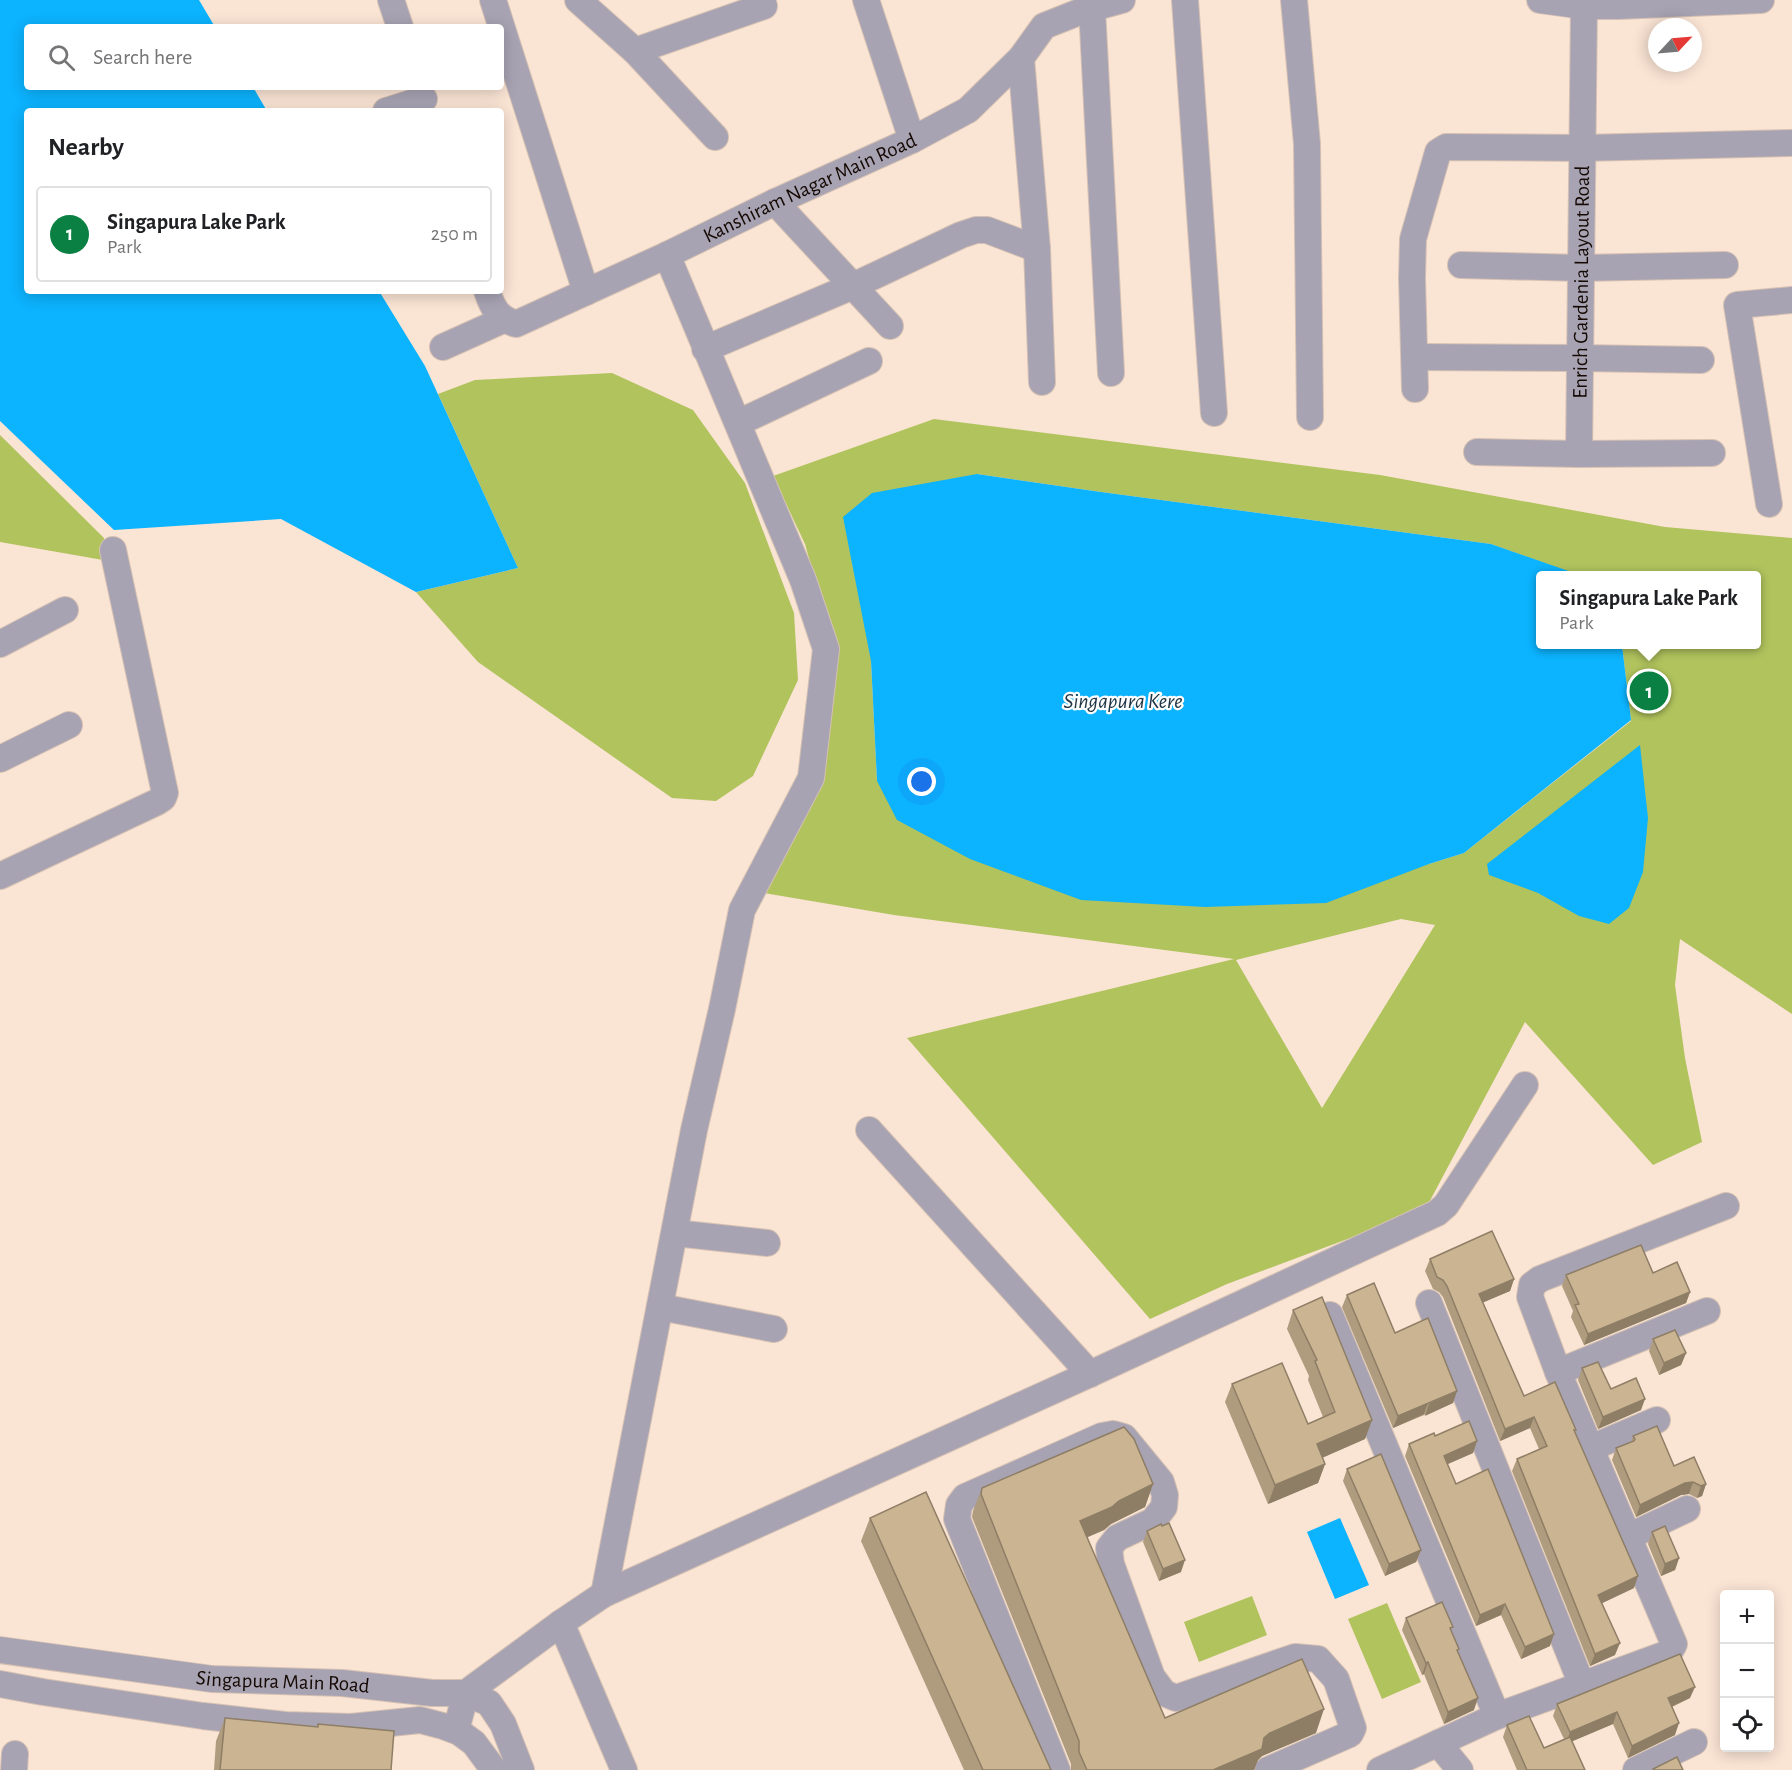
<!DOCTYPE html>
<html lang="en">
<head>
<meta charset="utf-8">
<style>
	:root { --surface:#fff; --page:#f6f6f6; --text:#202124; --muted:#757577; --line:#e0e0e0; --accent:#0b8043 }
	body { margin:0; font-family:"Alegreya Sans",sans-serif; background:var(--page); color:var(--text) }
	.controls { position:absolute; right:18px; bottom:18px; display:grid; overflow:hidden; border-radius:6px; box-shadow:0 3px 15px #0003 }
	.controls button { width:54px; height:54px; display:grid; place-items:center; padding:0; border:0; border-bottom:2px solid var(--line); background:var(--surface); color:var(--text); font:30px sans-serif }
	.compass { position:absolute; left:1648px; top:18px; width:54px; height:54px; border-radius:50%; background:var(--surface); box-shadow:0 3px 15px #0003; rotate:64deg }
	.you { position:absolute; left:922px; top:782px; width:21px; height:21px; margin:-15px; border:4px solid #fff; border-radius:50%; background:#1a73e8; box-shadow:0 0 0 9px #1a73e833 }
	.badge { display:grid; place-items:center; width:39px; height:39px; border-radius:50%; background:var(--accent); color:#fff; font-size:20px; font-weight:700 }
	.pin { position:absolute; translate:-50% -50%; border:3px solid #fff; box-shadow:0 2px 6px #0006 }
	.popup { position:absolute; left:1536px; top:571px; width:225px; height:78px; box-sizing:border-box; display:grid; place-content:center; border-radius:6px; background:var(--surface); filter:drop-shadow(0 2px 4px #0005); font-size:20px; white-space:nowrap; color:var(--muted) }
	.popup b { font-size:22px; color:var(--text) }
	.popup::after { content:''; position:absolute; left:50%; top:100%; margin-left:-12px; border:12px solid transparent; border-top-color:var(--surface) }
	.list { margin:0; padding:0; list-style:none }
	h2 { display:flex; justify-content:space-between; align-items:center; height:78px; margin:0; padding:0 24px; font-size:26px }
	h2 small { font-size:20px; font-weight:400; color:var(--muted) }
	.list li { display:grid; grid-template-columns:39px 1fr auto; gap:18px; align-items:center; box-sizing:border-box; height:96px; margin:0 12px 12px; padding:0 12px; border:2px solid var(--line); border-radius:6px }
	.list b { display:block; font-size:22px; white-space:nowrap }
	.list p { margin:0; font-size:20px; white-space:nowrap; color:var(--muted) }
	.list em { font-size:20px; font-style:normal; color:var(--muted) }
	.icon { flex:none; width:33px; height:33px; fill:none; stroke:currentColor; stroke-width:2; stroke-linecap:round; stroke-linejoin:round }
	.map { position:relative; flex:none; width:1792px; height:1770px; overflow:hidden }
	.search { position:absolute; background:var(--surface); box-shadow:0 3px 15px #0003; left:24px; top:24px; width:480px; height:66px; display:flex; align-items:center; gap:15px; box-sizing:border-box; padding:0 21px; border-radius:6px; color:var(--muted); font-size:22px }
	.panel { position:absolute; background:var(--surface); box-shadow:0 3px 15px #0003; left:24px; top:108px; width:480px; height:186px; border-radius:6px }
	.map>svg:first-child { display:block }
	.green { fill:#b1c35d; fill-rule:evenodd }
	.water { fill:#0cb3fe }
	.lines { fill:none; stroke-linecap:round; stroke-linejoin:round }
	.minor-casing { stroke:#d5c1b3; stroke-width:28 }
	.minor { stroke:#a7a3b3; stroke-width:26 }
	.wall { fill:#af9b7e }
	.shaded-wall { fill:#8e7e66 }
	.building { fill:#cbb492; stroke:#8e7e66; stroke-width:1.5 }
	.labels { text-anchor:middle; stroke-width:4.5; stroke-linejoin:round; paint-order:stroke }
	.street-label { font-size:21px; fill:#150903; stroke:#fff }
	.water-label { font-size:22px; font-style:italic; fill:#203644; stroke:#fff }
</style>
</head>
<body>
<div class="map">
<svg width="1792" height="1770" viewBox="0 0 1792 1770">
	<rect width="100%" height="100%" fill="#fae4d4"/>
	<!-- green -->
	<g class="green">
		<path d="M612,373l81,37 52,73 49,130 4,67 -45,96 -37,25 -44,-3 -194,-136 -62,-70 102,-24 -80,-174 37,-14z"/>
		<path d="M934,419l446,56 285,52 127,11v476l-112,-75 -5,46 10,73 17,84 -49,23 -128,-143 -100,188 -198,74 -77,35 -243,-281 327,-79 -340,-44 -130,-22 62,-137 8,-106 -29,-106 -32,-68zM977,474l124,18 390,52 89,32h177v68l-135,1 9,76 -167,132 -35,11 -552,-83 -6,-120zM1401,919l34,6 -113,183 -86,-148z"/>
		<path d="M0,435l104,103 -1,22 -103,-18z"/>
		<path d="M1252,1596l15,39 -68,27 -15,-40z"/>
		<path d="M1387,1603l34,79 -39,17 -34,-80z"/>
	</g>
	<!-- water -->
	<g class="water">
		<path d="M0,0h199l16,27h-188v60h226l14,24h-240v180h352l46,75 93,202 -102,24 -135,-73 -167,11 -114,-109z"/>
		<path d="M977,474l124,18 390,52 89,31 -39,1v68l81,1 9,75 -167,133 -35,11 -103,39 -121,4 -124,-7 -111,-41 -73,-39 -20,-39 -6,-120 -28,-144 29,-24z"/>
		<path d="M1640,745l8,73 -5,54 -14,36 -20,16 -30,-8 -41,-23 -49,-18 -2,-11z"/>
		<path d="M1340,1518l29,67 -34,14 -28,-67z"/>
	</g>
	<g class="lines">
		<!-- minor casing -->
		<g class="minor-casing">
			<g id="minor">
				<path d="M391,0l9,27"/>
				<path d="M493,0l93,292"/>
				<path d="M578,0l57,51 80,86"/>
				<path d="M866,0l46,140"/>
				<path d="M1185,0l29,413"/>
				<path d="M1294,0l13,144 3,273"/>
				<path d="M1540,0l44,6h34l143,-6"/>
				<path d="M1092,8l19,365"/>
				<path d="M635,51l129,-45"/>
				<path d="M1021,58l16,191 5,133"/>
				<path d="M386,111l38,-12"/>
				<path d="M775,202l115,124"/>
				<path d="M1461,265l120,3 144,-3"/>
				<path id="s1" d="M487,291c6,18 11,27 29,33l151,-69 108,-53 137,-62 56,-30 53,-52 23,-32 38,-15 40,-11"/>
				<path d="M443,347l60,-27"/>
				<path d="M705,349l148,-63 108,-51 15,-5h11l50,19"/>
				<path d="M1415,357l165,1 121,2"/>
				<path d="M1415,389l-3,-111 1,-39 25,-87 8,-5 136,1 210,-5"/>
				<path d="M738,423l131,-62"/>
				<path id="s2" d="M1477,452l102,2 5,-448"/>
				<path d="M1579,454l133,-1"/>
				<path d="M1769,504l-32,-199 55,-5"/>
				<path d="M0,644l65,-34"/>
				<path d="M0,759l69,-34"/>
				<path d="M0,876l157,-74 6,-4 2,-5 -52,-243"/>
				<path d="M869,1130l221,244"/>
				<path d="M675,1233l92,10"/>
				<path d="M1429,1303l153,382"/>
				<path d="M660,1307l114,22"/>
				<path d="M1330,1315l167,401"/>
				<path d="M1558,1372l149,-61"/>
				<path d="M1591,1448l66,-28"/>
				<path d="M1628,1537l59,-28"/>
				<path d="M604,1594l90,-464 28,-121 20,-99 69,-132 15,-129 -23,-69 -136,-325"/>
				<path d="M561,1623l63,147"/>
				<path id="s3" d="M0,1650l212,29 130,4 90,10h34l23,10 14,21 18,46"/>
				<path d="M0,1684l43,8 160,24 82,9 66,2 69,-7 23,6 16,6 15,11 20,27"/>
				<path d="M456,1730l10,-37 95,-70 43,-29 486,-220 347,-161 9,-8 79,-120"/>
				<path d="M1438,1743l22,27"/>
				<path d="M14,1770l1,-16"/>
				<path d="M1057,1770l-100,-251 2,-14 6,-8 137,-61 11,-2 11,3 37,45 4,13 -1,12 -11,14 -36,17 -8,10 2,16 41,113 12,16 12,5 119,-41 23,2 18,20 17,49 -3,6 -82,36"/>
				<path d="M1380,1770l117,-54 172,-63 5,-9 -116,-272 -28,-75 2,-12 8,-6 186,-73"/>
				<path d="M1636,1770l58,-28"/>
			</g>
		</g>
		<!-- minor -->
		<use href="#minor" class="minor"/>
	</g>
	<!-- wall -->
	<g class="wall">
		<path d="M1430,1259l84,20 -4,12 -27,11 41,94 51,35 59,157 -32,15 13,52 -25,11 -78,-195 5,-12 22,-10 -9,-21 -30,13 -57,-144 -4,-5 -6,-3 -8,-18z"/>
		<path d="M1653,1273l37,19 -4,11 -102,42 -13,-28 2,-6 -11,-25 4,-11z"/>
		<path d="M1347,1295l48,38 62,58 -4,12 -60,25 -51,-121z"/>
		<path d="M1293,1310l79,110 -7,19 -43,19 3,6 -7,19 -50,21 -43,-102 7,-18 76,40 15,-7 -15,-37 1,-4 -22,-47z"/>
		<path d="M1653,1339l33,14 -5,12 -22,10 -10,-24z"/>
		<path d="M1582,1368l29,21 30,21 -43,19 -20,-49z"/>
		<path d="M1435,1436l42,5 -4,12 -26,11 9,20 94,162 -29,13 -20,-44 -25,11 -71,-170 4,-12z"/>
		<path d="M1633,1436l41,30 32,18 -4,12 -5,2 -8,-4 -8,1 -45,22 -24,-57 4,-12 15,-6z"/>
		<path d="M1347,1469l74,81 -5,12 -31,14 -42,-95z"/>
		<path d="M1153,1484l-8,23 -34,17 -7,6 -17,7 78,181 151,15 -54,23 -4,4 -4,10h-183v-6l-99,-247 1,-6 9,-23z"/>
		<path d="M870,1518l181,252h-87l-103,-229z"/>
		<path d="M1147,1531l34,41 -22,9 -16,-39z"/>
		<path d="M1652,1532l27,26 -4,12 -14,6 -13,-32z"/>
		<path d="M1406,1618l45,13 23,79 -30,14 -20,-50 -2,1 -20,-45z"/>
		<path d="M1690,1698l-18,9 3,28 -47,23 -15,-34 -41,17 13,29h-68l-14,-33 4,-12 37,23 20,-9 -11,-23 4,-12z"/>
		<path d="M225,1718l92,9 1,-3 73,46h-177l2,-29z"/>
	</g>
	<!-- shaded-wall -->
	<g class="shaded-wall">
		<path d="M1514,1279l-4,12 -35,15 4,-12z"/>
		<path d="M1690,1292l-4,11 -102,42 4,-11z"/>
		<path d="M1686,1353l-5,12 -22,10 5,-12z"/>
		<path d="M1457,1391l-4,12 -28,13 4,-12z"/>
		<path d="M1645,1399l-4,11 -43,19 5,-12z"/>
		<path d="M1428,1403l-4,11 -31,14 5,-12z"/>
		<path d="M1534,1417l-4,11 -30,13 5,-12z"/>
		<path d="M1372,1420l-7,19 -55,24 7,-19z"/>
		<path d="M1477,1441l-4,12 -34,15 5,-12z"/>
		<path d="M1325,1464l-7,19 -50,21 7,-19z"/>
		<path d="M1693,1482l-4,12 -8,1 -45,22 4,-12 45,-22z"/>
		<path d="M1153,1484l-8,23 -34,17 -7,6 -32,14 8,-23z"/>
		<path d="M1706,1484l-4,12 -5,2 4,-12z"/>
		<path d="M1421,1550l-5,12 -31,14 4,-12z"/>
		<path d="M1679,1558l-4,12 -14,6 4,-12z"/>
		<path d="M1185,1560l-4,12 -22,9 4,-12z"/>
		<path d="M1638,1576l-4,12 -40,19 4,-12z"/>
		<path d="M1505,1604l-4,11 -25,11 4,-11z"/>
		<path d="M1554,1634l-4,12 -29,13 4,-12z"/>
		<path d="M1620,1643l-5,12 -25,11 5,-12z"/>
		<path d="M1428,1662l-4,12 -2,1 4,-12z"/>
		<path d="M1695,1687l-5,11 -26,12 4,-12z"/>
		<path d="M1478,1698l-4,12 -30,14 4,-12z"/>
		<path d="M1324,1709l-8,24 -54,23 -4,4 -4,10h-41l51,-32 6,-5z"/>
		<path d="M1617,1712l-4,12 -47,20 4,-12z"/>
		<path d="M1679,1723l-4,12 -47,23 4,-12z"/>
	</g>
	<!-- building -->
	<g class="building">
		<path d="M1492,1231l22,48 -35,15 45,102 31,-14 21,48h-2l64,146 -40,19 22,48 -25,11 -78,-195 30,-13 -13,-29 -29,12 -58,-143 -4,-6 -6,-3 -7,-18z"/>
		<path d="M1641,1245l12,28 24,-11 13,30 -102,42 -13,-29 4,-1 -13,-29z"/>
		<path d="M1374,1283l21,50 33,-15 29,73 -59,25 -51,-121z"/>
		<path d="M1322,1297l50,123 -55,24 8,20 -50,21 -43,-101 50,-21 26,61 27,-12 -20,-51 2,-1 -24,-50z"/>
		<path d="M1675,1330l11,23 -22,10 -11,-24z"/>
		<path d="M1598,1362l13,27 25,-11 9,21 -42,18 -21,-49z"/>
		<path d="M1469,1421l8,20 -33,15 12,28 32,-15 66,165 -29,13 -20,-43 -25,11 -71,-171 25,-11 1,3z"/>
		<path d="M1657,1426l17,40 20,-9 12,27 -5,2 -8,-4 -8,1 -45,22 -24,-57 18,-7 1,-2 -2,-3z"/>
		<path d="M1124,1427l10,12 19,45 -34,17 -7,6 -32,14 85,197 137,-59 22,50 -54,24 -6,5 -2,11 -49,21h-126l-8,-18v-11l-98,-247 1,-6z"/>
		<path d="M1381,1454l40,96 -32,14 -42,-95z"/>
		<path d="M926,1492l125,278h-68l-113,-252z"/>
		<path d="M1169,1523l16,37 -22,9 -16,-38 14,-7 1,2z"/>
		<path d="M1665,1526l14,32 -14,6 -13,-32z"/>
		<path d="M1442,1602l11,25 -3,1 9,21 -2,1 21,48 -30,14 -20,-50 -2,1 -20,-45z"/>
		<path d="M1680,1654l15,33 -27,11 11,25 -47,23 -15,-34 -47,20 -13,-28z"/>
		<path d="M1529,1716l15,32 26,-11 15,33h-58l-20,-45z"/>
		<path d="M225,1718l93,9v-3l76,7 -3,39h-171z"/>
		<path d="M1677,1757l6,13h-29l-1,-1z"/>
	</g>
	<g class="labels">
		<!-- street labels -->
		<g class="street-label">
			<text dy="7" stroke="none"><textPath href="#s1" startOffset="370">Kanshiram Nagar Main Road</textPath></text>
			<text dy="7" stroke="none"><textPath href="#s2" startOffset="274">Enrich Gardenia Layout Road</textPath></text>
			<text dy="7" stroke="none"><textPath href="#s3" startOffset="285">Singapura Main Road</textPath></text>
		</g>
		<!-- water labels -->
		<g class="water-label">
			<text x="1123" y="708">Singapura Kere</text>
		</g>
	</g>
</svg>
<div class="controls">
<button>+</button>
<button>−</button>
<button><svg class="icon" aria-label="locate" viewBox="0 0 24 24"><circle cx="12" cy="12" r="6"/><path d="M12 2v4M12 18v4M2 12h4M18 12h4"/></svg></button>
</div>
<svg class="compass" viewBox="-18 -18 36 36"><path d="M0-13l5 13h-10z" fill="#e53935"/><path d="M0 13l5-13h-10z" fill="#757577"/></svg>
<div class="you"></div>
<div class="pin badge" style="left:1649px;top:691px">1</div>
<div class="popup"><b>Singapura Lake Park</b>Park</div>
<div class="search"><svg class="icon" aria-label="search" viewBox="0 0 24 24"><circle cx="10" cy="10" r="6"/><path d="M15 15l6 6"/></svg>Search here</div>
<section class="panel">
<h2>Nearby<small></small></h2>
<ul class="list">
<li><span class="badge">1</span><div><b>Singapura Lake Park</b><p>Park</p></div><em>250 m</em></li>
</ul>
</section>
</div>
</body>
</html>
